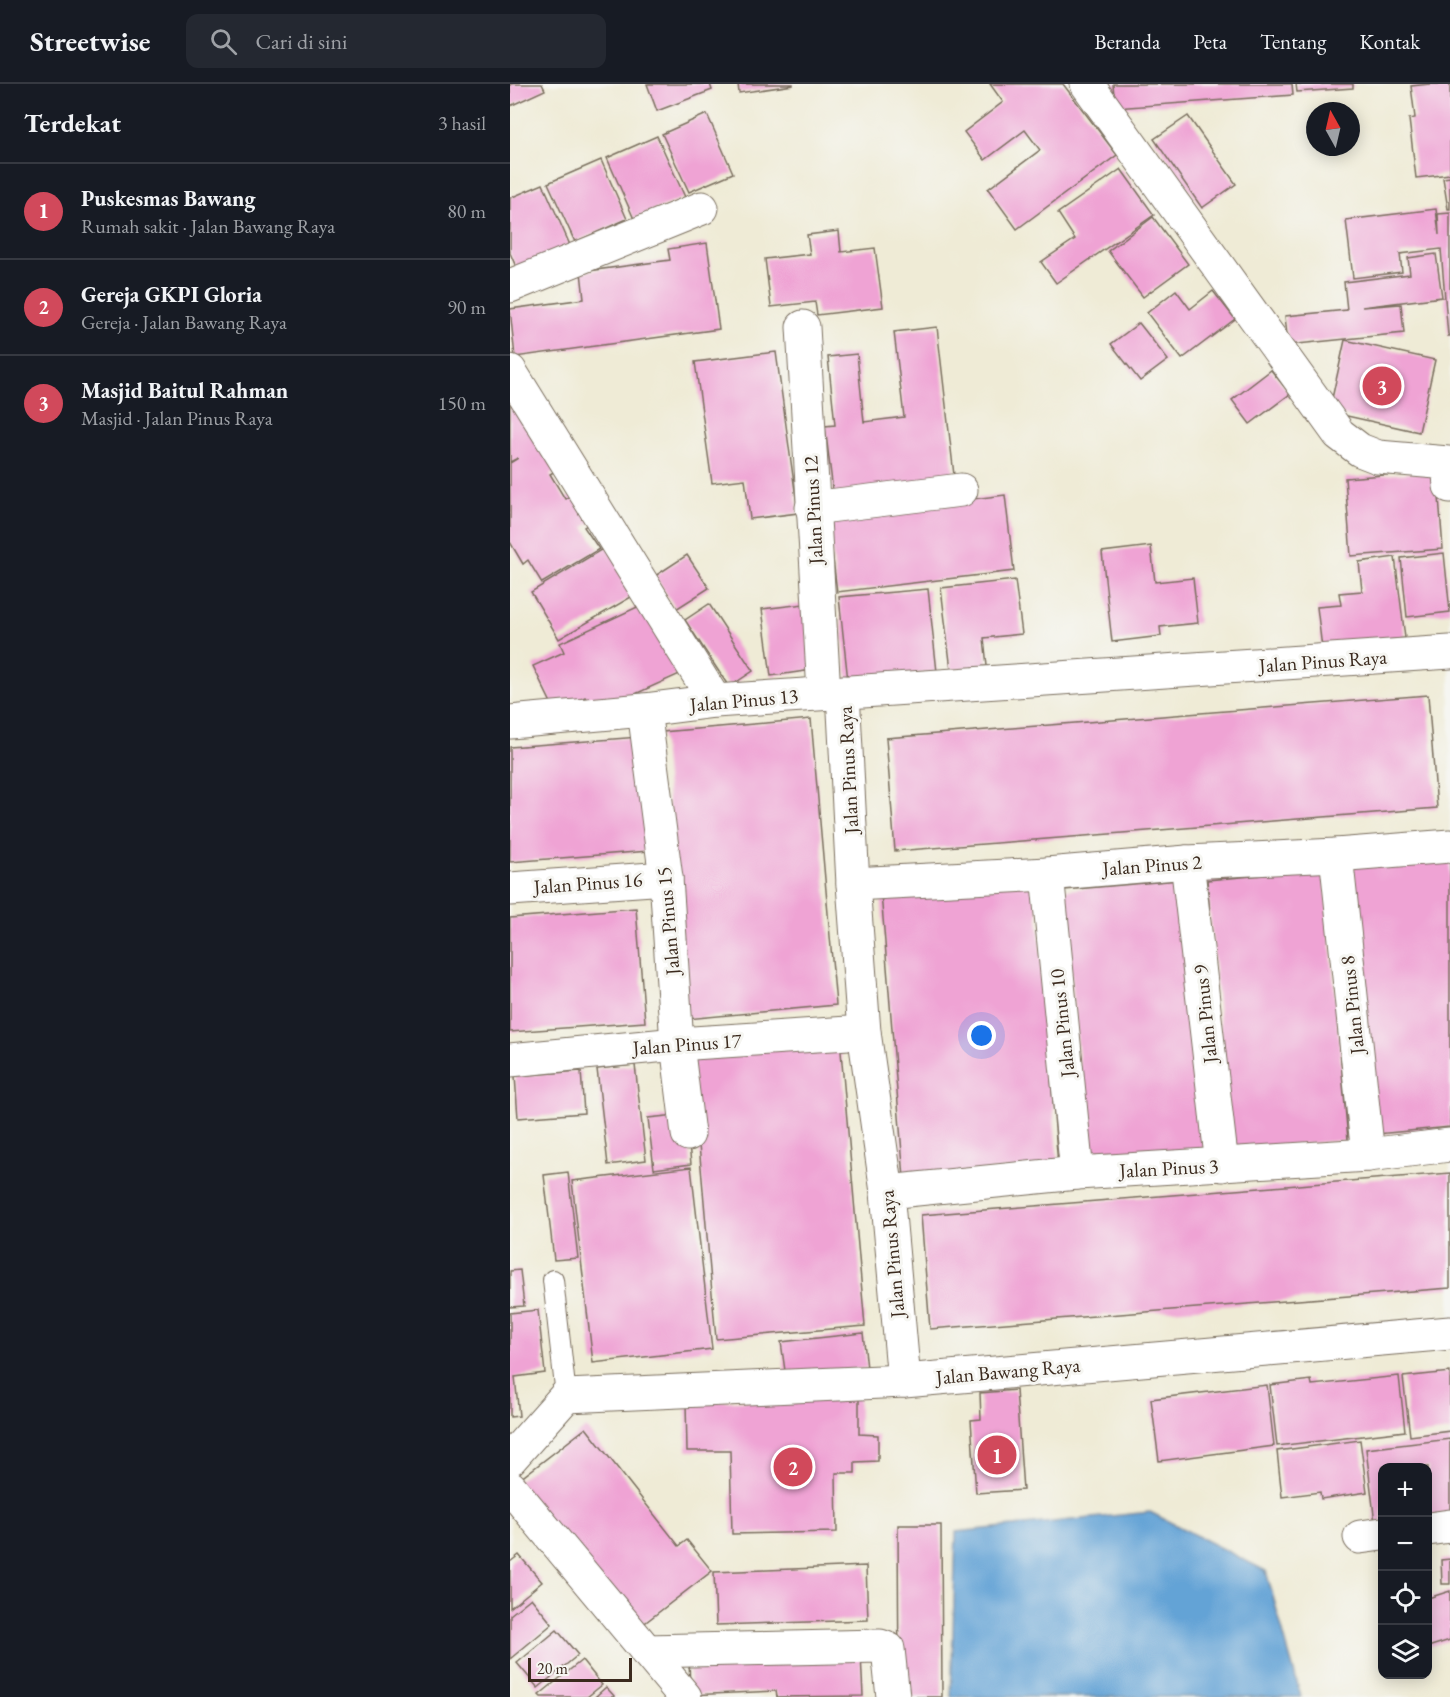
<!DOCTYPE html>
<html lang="id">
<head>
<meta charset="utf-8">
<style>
	:root { --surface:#171b24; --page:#242831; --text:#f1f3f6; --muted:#9ea1a6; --line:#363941; --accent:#d1495b }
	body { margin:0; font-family:"EB Garamond",serif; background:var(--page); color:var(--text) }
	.controls { position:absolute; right:18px; bottom:18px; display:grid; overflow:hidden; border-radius:12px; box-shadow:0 3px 15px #0003 }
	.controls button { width:54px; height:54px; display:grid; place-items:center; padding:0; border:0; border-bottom:2px solid var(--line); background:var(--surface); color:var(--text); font:30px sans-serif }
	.compass { position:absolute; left:796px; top:18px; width:54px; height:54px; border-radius:50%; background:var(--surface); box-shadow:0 3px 15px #0003; rotate:352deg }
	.scale { position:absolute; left:18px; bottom:15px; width:104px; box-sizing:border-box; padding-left:6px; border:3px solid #3b2a1e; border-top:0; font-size:16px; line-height:21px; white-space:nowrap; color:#3b2a1e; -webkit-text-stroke:4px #f6f6f2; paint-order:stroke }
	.you { position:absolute; left:472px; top:952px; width:21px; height:21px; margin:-15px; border:4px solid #fff; border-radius:50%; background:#1a73e8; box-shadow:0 0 0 9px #1a73e833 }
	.badge { display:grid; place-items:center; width:39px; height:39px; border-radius:50%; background:var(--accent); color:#fff; font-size:20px; font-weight:700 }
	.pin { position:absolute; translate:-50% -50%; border:3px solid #fff; box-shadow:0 2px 6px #0006 }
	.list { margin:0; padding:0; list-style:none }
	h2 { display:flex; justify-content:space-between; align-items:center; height:78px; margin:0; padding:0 24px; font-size:26px }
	h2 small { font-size:20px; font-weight:400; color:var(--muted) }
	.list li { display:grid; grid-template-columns:39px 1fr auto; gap:18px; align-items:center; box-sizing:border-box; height:96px; padding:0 24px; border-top:2px solid var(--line) }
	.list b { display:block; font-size:22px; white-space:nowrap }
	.list p { margin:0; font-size:20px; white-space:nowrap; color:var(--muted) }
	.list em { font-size:20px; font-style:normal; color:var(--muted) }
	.icon { flex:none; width:33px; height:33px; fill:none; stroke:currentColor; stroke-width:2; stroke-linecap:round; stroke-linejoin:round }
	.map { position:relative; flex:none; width:940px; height:1613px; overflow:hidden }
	header { display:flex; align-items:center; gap:36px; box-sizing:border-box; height:84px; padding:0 30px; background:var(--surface); border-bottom:2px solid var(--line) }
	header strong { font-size:28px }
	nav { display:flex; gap:33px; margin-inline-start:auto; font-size:21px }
	.search { width:420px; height:54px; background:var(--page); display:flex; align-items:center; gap:15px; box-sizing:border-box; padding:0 21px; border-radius:12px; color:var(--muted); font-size:22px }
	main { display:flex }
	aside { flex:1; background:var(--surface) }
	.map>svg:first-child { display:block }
	.water { fill:#64a3d6; stroke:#50667a; stroke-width:1.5 }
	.building { fill:#efa3d4 }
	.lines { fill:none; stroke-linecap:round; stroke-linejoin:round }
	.lane-casing { stroke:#7a6e5e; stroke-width:22 }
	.street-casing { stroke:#7a6e5e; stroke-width:35 }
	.lane { stroke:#fff; stroke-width:20 }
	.street { stroke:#fff; stroke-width:33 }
	.labels { text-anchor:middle; stroke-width:6; stroke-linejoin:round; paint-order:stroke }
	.street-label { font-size:20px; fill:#3b2a1e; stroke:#f6f6f2 }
</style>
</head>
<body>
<header>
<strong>Streetwise</strong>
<div class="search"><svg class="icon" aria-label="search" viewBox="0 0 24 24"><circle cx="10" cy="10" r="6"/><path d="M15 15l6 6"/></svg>Cari di sini</div>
<nav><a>Beranda</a><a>Peta</a><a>Tentang</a><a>Kontak</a></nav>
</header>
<main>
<aside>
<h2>Terdekat<small>3 hasil</small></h2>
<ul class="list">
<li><span class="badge">1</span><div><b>Puskesmas Bawang</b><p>Rumah sakit · Jalan Bawang Raya</p></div><em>80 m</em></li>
<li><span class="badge">2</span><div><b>Gereja GKPI Gloria</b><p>Gereja · Jalan Bawang Raya</p></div><em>90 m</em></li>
<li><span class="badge">3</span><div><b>Masjid Baitul Rahman</b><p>Masjid · Jalan Pinus Raya</p></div><em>150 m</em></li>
</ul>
</aside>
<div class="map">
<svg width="940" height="1613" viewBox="0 0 940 1613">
	<rect width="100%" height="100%" fill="#f6f6f2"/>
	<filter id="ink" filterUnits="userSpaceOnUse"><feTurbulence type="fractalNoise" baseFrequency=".0167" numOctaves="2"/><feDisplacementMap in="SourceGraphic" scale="12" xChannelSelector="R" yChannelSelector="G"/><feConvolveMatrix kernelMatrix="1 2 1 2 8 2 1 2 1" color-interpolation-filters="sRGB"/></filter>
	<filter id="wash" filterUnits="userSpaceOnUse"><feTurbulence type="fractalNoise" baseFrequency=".008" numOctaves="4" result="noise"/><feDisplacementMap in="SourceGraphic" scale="24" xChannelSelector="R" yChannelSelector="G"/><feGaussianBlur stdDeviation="1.35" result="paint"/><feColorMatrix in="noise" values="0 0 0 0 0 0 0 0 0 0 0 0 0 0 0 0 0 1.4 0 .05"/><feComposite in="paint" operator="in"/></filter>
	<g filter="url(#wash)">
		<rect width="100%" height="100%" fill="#efebd6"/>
		<!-- water -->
		<path class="water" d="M640,1428l116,59 35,126h-350l5,-165z"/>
		<g id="blocks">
			<!-- building -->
			<g class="building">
				<path d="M0,0h32l3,6 -35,16z"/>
				<path d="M137,0h63l2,6 -55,21z"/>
				<path d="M228,0h55v1l-54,8z"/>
				<path d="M480,0h73l54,71 -100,74 -29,-40 52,-39 -15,-20 -40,30 -21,-28 39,-30z"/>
				<path d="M603,0h179l1,11 -178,13z"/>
				<path d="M786,0h57v4l-56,4z"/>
				<path d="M920,0h20v90l-34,4 -7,-59 6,-1 -4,-32z"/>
				<path d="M197,30l26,59 -44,19 -27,-58z"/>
				<path d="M678,32l48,68 -34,24 -48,-69z"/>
				<path d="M147,52l28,61 -51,22 -27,-61z"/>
				<path d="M91,76l26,59 -52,23 -27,-59z"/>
				<path d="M611,85l33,46 -98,68 -15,-21 34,-23 -17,-26z"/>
				<path d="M940,93v32h-2l-5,-31z"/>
				<path d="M33,100l27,61 -53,24 -7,-16v-55z"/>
				<path d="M926,125l3,26 -1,-21 12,-1v123h-2l-7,-87 -41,5 2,18 -49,6 -7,-58z"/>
				<path d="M643,133l35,47 -45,33 -35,-46z"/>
				<path d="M329,147l2,21 34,-4 8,59 -66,8 -2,-13 -44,5 -6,-48 45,-5 -3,-19z"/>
				<path d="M197,159l12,86 -204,28 -5,-48 74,-10 -3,-27 89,-12 -2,-11z"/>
				<path d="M926,170l6,43 -80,10 39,-3 3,29 -116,12 -3,-29 62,-6 -3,-28 66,-8 -2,-16z"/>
				<path d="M666,206l14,19 23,-18 22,28 -53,40 -35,-46z"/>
				<path d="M629,239l29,37 -28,21 -29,-37z"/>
				<path d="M427,243l18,157 -121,15 -9,-73 10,-1 -7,-68 29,-3 7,68 40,-5 -10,-85z"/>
				<path d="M835,256l90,20 -16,72 -90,-20z"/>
				<path d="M266,268l22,161 -48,6 -5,-40 -33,4 -17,-121z"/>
				<path d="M761,286l19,24 -40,30 -18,-24z"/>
				<path d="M0,295l54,87 -14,8 15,25 11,-6 17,28 -9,6 15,22 -57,34 -14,-23 -5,4 -13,-22v-79l8,-5 -8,4z"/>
				<path d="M927,387l6,78 -92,7 -6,-78z"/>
				<path d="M495,411l9,76 -177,21 -9,-75z"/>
				<path d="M99,461l29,48 -79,46 -28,-47z"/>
				<path d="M641,462l4,36 38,-4 5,45 -38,4 1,9 -49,6 -10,-90z"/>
				<path d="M934,469l6,59 -43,5 -6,-59z"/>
				<path d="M177,471l22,33 -33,21 -21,-33z"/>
				<path d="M885,473l10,81 -83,10 -5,-41 24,-2 -2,-12 23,-2 -3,-29z"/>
				<path d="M505,496l7,54 -38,4 3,28 -36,4 -10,-82z"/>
				<path d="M418,505l9,83 -89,9 -9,-84z"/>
				<path d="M138,518l34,71 -89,40 -8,-16 -30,14 -22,-45 31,-14 -4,-9z"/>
				<path d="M199,520l44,67 -24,16 -44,-67z"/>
				<path d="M294,520l8,66 -41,6 -9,-67z"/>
				<path d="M918,611l9,113 -542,43 -9,-113z"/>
				<path d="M301,635l25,286 -149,14 -25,-287z"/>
				<path d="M129,653l10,114 -139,11v-115z"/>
				<path d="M940,772v271l-73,7 -24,-270z"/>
				<path d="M814,786l24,270 -117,10 -24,-270z"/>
				<path d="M525,796l23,285 -154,13 -23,-285z"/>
				<path d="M670,796l24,270 -116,11 -24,-271z"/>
				<path d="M126,824l9,114 -135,10v-114z"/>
				<path d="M330,956l25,286 -149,13 -25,-286z"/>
				<path d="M125,981l11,95 -38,5 -11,-96z"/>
				<path d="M71,987l3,42 -66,5 -3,-42z"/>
				<path d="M176,1030l5,50 -37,5 -6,-51z"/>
				<path d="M181,1083l21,182 -119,14 -21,-182z"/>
				<path d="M58,1088l10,86 -24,2 -10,-85z"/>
				<path d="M940,1089v115l-520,41 -9,-114z"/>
				<path d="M10,1186l4,36 -14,1v-36z"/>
				<path d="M28,1226l7,63 -30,4 4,39 -9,1v-104z"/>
				<path d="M353,1249l4,35 -81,10 -5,-36z"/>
				<path d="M940,1288v59l-40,5 -7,-59z"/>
				<path d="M889,1292l6,55 -128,15 -7,-61 41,-5 1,5z"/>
				<path d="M757,1301l7,61 -115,15 -8,-62z"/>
				<path d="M506,1306l7,100 -47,3 -5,-73 10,-1 -1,-26z"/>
				<path d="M349,1314v36l19,1v26l-23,1v11h-19l1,59 -105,2 -2,-83h-43l-1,-49z"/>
				<path d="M76,1344l93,118 8,-6 25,31 -79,61 -118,-149z"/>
				<path d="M940,1355v75l-22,2v-49h-45l-1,55 -7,1 -9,-74z"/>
				<path d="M850,1356l7,52 -46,7 -1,-7 -38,5 -5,-46z"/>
				<path d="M388,1441h43l1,172h-43z"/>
				<path d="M9,1471l23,27 -32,26v-46z"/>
				<path d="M940,1475v25h-8l-1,-24z"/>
				<path d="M356,1482l2,54 -152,5 -2,-53z"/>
				<path d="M940,1507v49l-22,7v-49z"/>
				<path d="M21,1514l21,26 -42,35v-44z"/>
				<path d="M47,1546l21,25 -40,33 -21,-25z"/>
				<path d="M179,1570l172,1 2,41 -86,1 -1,-6 -86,4z"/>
				<path d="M72,1576l20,25 -15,12h-46l-2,-2z"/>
				<path d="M96,1603l9,10h-20z"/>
			</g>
		</g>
	</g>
	<g filter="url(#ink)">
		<use href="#blocks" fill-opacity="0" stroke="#7a6e5e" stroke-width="1.5"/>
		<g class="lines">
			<!-- lane casing -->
			<g class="lane-casing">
				<path id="lane" d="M43,1196l13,116"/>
			</g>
			<!-- street casing -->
			<g class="street-casing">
				<g id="street">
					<path d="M577,0l252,350 21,16 18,7 70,6 2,23"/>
					<path d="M0,202l192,-78"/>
					<path d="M293,243l21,366"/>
					<path d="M0,287l205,330"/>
					<path d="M302,424l149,-18"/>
					<path d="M333,608l10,192 11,148 23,160 17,189"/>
					<path d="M134,626l22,168 11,166 11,90"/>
					<path d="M0,638l134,-12 71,-9 735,-49"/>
					<path d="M826,771l32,300"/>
					<path d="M677,778l35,303"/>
					<path d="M537,790l30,299"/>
					<path d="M343,800l194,-10 140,-12 149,-7 114,-9"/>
					<path d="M0,805l156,-11"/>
					<path d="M0,976l167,-16 187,-12"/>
					<path d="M377,1108l190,-19 291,-18 82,-10"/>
					<path d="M0,1375l56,-63 338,-15 546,-48"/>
					<path d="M0,1403l175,210"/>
					<path d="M918,1445l22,-3"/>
					<path d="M850,1453l22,-3"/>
					<path d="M136,1567l234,-5 8,3 5,48"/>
				</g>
			</g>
			<!-- lane -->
			<use href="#lane" class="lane"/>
			<!-- street -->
			<use href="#street" class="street"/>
		</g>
	</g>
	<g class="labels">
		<!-- street labels -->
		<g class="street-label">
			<text transform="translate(303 426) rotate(-93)" y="7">Jalan Pinus 12</text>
			<text transform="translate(813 577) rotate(-4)" y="7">Jalan Pinus Raya</text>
			<text transform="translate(234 616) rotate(-5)" y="7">Jalan Pinus 13</text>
			<text transform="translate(338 686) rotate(-93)" y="7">Jalan Pinus Raya</text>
			<text transform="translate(642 781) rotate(-4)" y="7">Jalan Pinus 2</text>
			<text transform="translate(78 799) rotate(-4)" y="7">Jalan Pinus 16</text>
			<text transform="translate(158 837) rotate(-95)" y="7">Jalan Pinus 15</text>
			<text transform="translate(842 921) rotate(-96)" y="7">Jalan Pinus 8</text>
			<text transform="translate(695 930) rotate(-96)" y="7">Jalan Pinus 9</text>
			<text transform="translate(552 939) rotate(-96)" y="7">Jalan Pinus 10</text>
			<text transform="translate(177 960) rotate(-4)" y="7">Jalan Pinus 17</text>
			<text transform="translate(659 1084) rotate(-3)" y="7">Jalan Pinus 3</text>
			<text transform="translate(382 1170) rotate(-95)" y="7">Jalan Pinus Raya</text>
			<text transform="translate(498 1287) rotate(-5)" y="7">Jalan Bawang Raya</text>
		</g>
	</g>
</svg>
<div class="controls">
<button>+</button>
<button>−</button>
<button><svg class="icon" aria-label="locate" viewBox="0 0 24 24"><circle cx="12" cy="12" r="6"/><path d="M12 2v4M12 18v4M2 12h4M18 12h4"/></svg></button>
<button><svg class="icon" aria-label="layers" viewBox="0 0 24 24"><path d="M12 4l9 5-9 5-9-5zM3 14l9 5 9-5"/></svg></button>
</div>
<svg class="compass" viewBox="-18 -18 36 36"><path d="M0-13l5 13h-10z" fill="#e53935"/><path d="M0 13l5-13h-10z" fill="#9ea1a6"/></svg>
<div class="scale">20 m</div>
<div class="you"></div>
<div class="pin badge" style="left:487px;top:1371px">1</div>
<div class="pin badge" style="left:283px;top:1383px">2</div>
<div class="pin badge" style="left:872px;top:302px">3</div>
</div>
</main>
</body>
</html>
